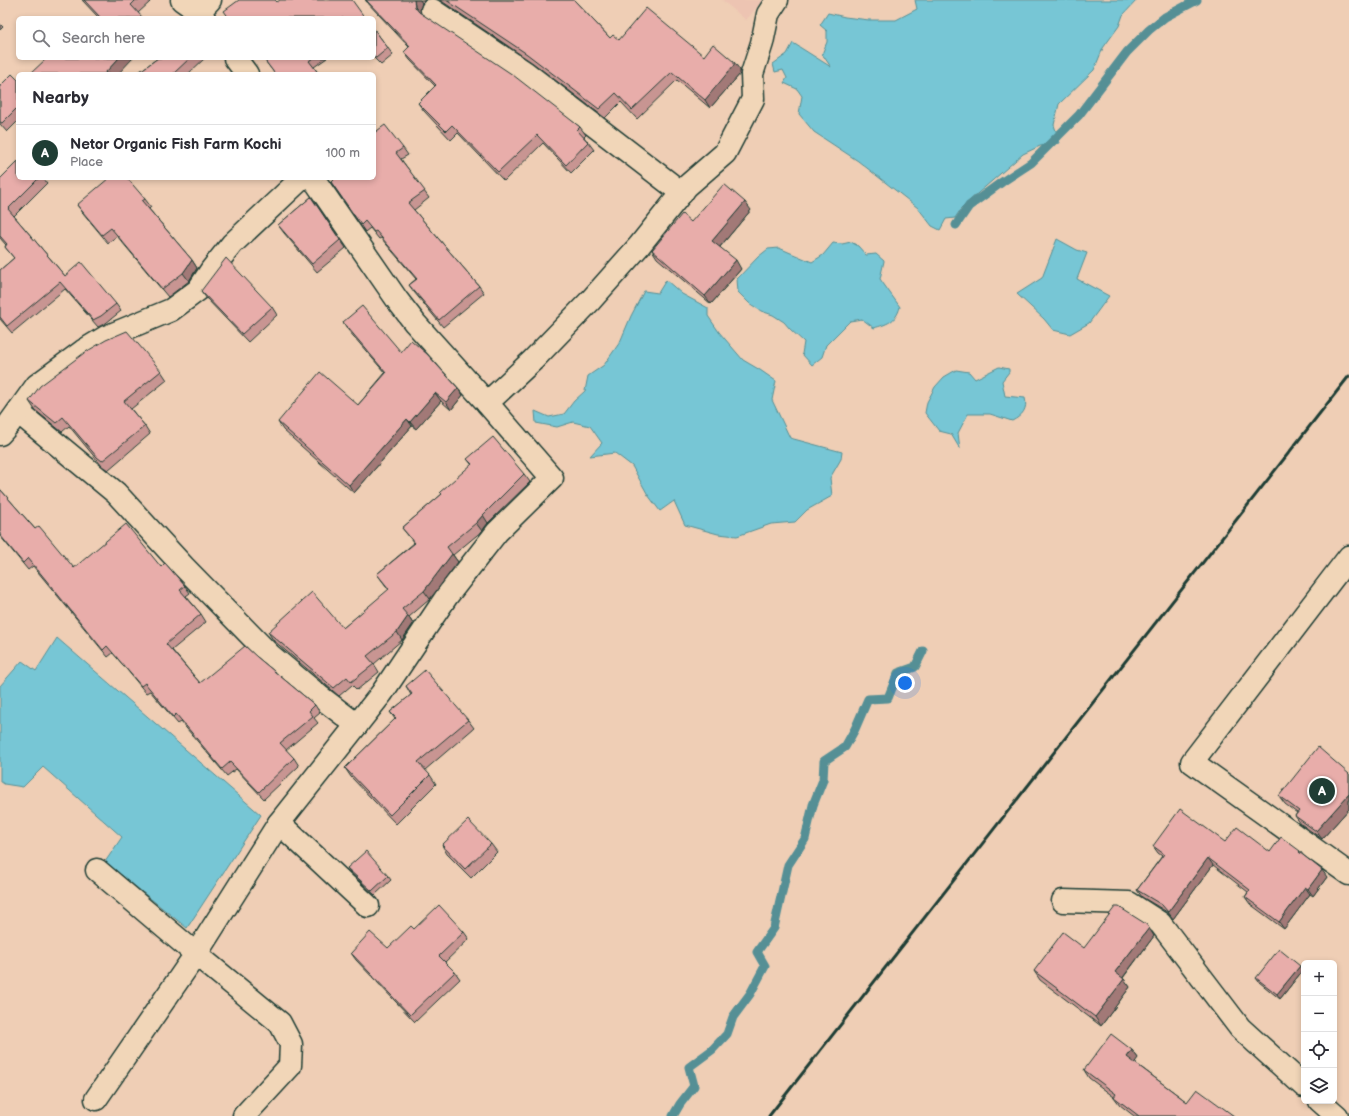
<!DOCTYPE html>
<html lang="en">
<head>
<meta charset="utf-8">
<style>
	:root { --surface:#fff; --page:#f7f7f7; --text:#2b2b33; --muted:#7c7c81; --line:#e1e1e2; --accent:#1f3d34 }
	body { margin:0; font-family:"Balsamiq Sans",sans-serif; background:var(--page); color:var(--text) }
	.controls { position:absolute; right:12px; bottom:12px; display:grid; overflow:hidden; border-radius:6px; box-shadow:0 2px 6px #0003 }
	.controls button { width:36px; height:36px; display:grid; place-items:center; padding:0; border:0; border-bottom:1px solid var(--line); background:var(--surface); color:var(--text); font:20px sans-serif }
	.you { position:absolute; left:905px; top:683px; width:14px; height:14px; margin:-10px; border:3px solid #fff; border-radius:50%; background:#1a73e8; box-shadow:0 0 0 6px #1a73e833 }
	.badge { display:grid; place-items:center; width:26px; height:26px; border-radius:50%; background:var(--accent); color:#fff; font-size:13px; font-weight:700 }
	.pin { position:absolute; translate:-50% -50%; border:2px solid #fff; box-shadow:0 1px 4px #0006 }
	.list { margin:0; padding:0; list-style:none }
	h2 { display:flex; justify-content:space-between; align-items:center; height:52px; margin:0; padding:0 16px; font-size:17px }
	h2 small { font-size:13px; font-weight:400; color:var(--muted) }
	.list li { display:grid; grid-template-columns:26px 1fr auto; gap:12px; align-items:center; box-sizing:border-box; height:56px; padding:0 16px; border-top:1px solid var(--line) }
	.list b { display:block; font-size:15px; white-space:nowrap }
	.list p { margin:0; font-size:13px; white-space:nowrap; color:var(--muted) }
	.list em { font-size:13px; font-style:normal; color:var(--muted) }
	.icon { flex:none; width:22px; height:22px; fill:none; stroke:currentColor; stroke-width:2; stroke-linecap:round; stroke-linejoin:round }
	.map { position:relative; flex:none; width:1349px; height:1116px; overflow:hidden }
	.search { position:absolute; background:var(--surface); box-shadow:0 2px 6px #0003; left:16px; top:16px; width:360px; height:44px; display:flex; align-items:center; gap:10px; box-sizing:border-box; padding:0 14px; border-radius:6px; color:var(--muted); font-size:15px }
	.panel { position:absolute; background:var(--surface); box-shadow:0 2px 6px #0003; left:16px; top:72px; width:360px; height:108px; border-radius:6px }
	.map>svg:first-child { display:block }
	.built { fill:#edc4b2 }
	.water { fill:#77c6d5; stroke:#548f95 }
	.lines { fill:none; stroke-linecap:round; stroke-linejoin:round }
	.stream { stroke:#548f95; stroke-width:9 }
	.street-casing { stroke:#1f3d34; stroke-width:25 }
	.street { stroke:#f1d6b8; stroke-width:22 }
	.rail { stroke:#1f3d34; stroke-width:3 }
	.wall { fill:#c89592; stroke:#1f3d34 }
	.shaded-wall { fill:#a27977; stroke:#1f3d34 }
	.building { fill:#e8adaa; stroke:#1f3d34 }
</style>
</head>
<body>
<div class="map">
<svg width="1349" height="1116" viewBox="0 0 1349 1116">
	<rect width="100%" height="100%" fill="#efceb5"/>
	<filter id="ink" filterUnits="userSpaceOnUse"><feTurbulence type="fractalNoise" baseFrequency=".025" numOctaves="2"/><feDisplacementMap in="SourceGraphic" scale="8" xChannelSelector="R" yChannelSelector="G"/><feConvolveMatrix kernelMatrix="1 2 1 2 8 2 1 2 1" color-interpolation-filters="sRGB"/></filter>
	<g filter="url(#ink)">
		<!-- built -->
		<path class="built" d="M722,0h41l-17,20z"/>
		<!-- water -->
		<g class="water">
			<path d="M915,0h222l-14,15 -4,11 -16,22 -9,22 -35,34 -5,21 6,18 -20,3 -17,8 -53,46 -9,9 -6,9 -9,1 -6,11 -8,-4 -14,-18 -60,-47 -44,-29 -15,-18 3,-18 -5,-7 -13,-6 3,-5 -4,-8 -8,2 -2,-8 14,-10 6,-11 38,24 -9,-13 5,-12v-11l-7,-6 8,-12 17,4 24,3h27l21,-11z"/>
			<path d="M1057,239l20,11 10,3 -10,26 32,17 -20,27 -19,11 -17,-4 -9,-11 -27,-25 25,-16z"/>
			<path d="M851,242l7,4 8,9 10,-1 8,7 -4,18 20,28c-4,15 -13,17 -26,21l-12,-9 -12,2 -24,24 -4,12 -10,8 -10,-11 2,-12 -14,-13 -6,-7 -11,-7 -12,-4 -12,-8 -11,-11 -1,-13 21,-22 10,-8 11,-1 33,14 11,-7 10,-12 9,1z"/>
			<path d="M666,280l16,14 26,14v8l11,16 24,28 17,10 16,11 -4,19 18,38 52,14 -1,7 -11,19 2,18 -25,14 -12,12 -24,2 -34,12 -19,-2 -33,-9 -11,-24 -14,10 -12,-16 -16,-29 -17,-13 -25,3 12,-13 -12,-17 -17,-4 -16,5 -21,-4 -1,-12 14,6 15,-3 10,-13 11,-10 3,-15 16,-11 16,-23 11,-26 13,-25 14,2z"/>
			<path d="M999,367l10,2v3l-7,9 3,15 20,2c3,11 -3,18 -13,23l-22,-7h-22l-10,19 2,16 -9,-15 -12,-3 -14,-18 2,-11 8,-15 9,-10 12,-7 13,2 6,7z"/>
			<path d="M57,638l204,177 -74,113 -82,-66 17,-25 -79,-70 -20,20 -19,-3 -4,-3v-95l22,-25 14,10z"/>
		</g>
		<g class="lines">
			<!-- stream -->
			<g class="stream">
				<path d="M956,225l13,-19 33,-24 29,-19 48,-48 48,-63 22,-22 16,-13 32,-17"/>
				<path d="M673,1116l7,-12 14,-18 -5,-19 23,-17 15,-16 6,-17 17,-23 15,-28 -8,-14 17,-24 14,-63 17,-26 8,-34 10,-25 1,-19 21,-14 10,-18 13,-30 20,-1 10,-25 17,-6 8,-16"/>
			</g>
			<!-- street casing -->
			<g class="street-casing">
				<g id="street">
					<path d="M182,0l17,12"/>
					<path d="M432,10l94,63 156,120"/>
					<path d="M204,18l-5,-6 11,-12"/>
					<path d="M235,58l12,16"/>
					<path d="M313,178l85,123 17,22 72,80"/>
					<path d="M18,412l98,81 68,74 86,88 49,41 38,29"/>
					<path d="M0,434l9,-10 28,-39 46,-34 23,-14 65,-27 27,-20 14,-21 20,-25 70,-66"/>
					<path d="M1349,557l-157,205 157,112"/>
					<path d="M279,823l89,83"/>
					<path d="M1063,901l66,2 31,20 80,105 64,58"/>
					<path d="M96,1099l100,-145 -99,-84"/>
					<path d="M1320,1101l17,15"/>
					<path d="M244,1116l46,-50 1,-22 -11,-21 -84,-69 83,-131 103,-130 65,-97 50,-64 55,-54 -65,-75 46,-43 58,-60 48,-54 48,-60 38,-33 28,-54 -1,-25 10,-31 6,-29 9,-14"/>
				</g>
			</g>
			<!-- street -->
			<use href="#street" class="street"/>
			<!-- rail -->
			<path class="rail" d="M769,1116l580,-740"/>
		</g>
		<!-- wall -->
		<g class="wall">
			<path d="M82,0h67l1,2 -12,11 5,5h-44z"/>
			<path d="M365,0h60l-3,3 -2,6v4l160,114 6,8 -2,2 4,5 6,8 -23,23 -28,-30 -39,38 -46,-48 -7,7 -27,-29 -6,-8 17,-17 -25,-26 -6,-8 5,-5z"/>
			<path d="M440,0h134l36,38 9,2 85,16 36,14v4l-30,34 -33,-28 -40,39 -16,-17 -16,16 -72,-55z"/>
			<path d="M0,24l3,3 -3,3z"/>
			<path d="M374,29l19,26 -12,10 -7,-7z"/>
			<path d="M158,58h47l-17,16h-52z"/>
			<path d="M263,58h64l-13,9 5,7h-44z"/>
			<path d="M18,80v41l-11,11 -7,-8v-38z"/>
			<path d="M374,133l29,15 5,7 -7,4 28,39 -15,12 65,76 5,7 -41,34 -29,-35 -5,-7 7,-6 -35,-41 -2,1 -9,-11 -5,4 -34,-50 3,-3z"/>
			<path d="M18,178h25l4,5 -33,33 51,60 51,28 5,7 -15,12 -8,4 -33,-38 -53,44 -12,-14v-49l14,-12 -9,-11 1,-2 -6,-7v-59z"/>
			<path d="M311,197l35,51 -29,24 -33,-39 -6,-8z"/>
			<path d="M145,199l6,8 -2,2 43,51 5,8 -8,13 -21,16 -51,-61 -9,7 -25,-30 -6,-8z"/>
			<path d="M751,210l-31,37 21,22 -30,35 -54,-46 -5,-8 39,-28z"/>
			<path d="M201,291l71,16 5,8 -29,27 -41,-43z"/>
			<path d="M343,322l58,30 62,43 -12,15 -10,-9 -25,28 -4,-3 -58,67 -71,-63 -5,-8 80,-17 27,-32 -37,-43z"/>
			<path d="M161,371l6,9 -36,29 14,17 5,8 -42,36 -6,-4 -33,-40 -7,6 -27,-22 -6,-9z"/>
			<path d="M467,459l57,15 6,8 -42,41 -6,8 -29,24 5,7 -28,37 -21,18 4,7 -11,16 -28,24 5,8 -22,18 -5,-5 -13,11 -66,-56 -5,-8 75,-4 46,-38 -12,-16 37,-31 -12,-15 40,-34 30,-29z"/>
			<path d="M0,489l35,40 39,39 87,-1 24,19 5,7 -4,3 15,18 5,8 -34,28 28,33 57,-26 58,48 5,8 -6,5 4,5 -32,27 8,8 5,8 -35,33 -28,-30 -9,7 -46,-54 -3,2 -28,-33 -4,2 -33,-40 -5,4 -75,-91 -5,4 -28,-34z"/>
			<path d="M406,686l62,34 6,8 -49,42 5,5 6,9 -40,40 -45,-47 -6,-9 50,-49 -5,-7 21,-17z"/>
			<path d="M1349,774v35l-27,30 -21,-15 -6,-8 2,-3 -12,-9 -6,-8z"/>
			<path d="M1225,842l45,10 30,-1 4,5 23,21 -14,19 -3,-2 -26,35 -34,-25 -5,-7 3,-5 -35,-27 -40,54 -6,-7 -25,-15 -5,-7 25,-34 -4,-3 -5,-7z"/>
			<path d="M491,844l6,8 -26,26 -24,-24 -5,-9z"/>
			<path d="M347,868l41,8 3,4 -16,15 -25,-23z"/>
			<path d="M414,929l50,3 5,7 -24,23 10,10 5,7 -45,43 -59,-62 -5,-7 37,-5z"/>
			<path d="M1154,936l-31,42 7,9 -29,39 -61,-46 -6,-9 50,-23z"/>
			<path d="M1303,970l-23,29 -21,-17 -3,-4z"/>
			<path d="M1132,1050l6,8 -4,4 53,40 47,14h-100l-14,-11 -6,-8 -25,-19 -5,-8z"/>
		</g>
		<!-- shaded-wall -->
		<g class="shaded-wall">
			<path d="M414,0h6l2,3 -2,6 1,6 -6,-8z"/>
			<path d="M119,58h14l-15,16h-14z"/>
			<path d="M734,62l6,8v4l-30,34 -5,-8z"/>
			<path d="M745,202l6,8 -33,39 -6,-8z"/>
			<path d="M192,260l5,8 -8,13 -6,-8z"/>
			<path d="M736,260l5,9 -30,35 -6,-8z"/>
			<path d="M458,388l5,7 -12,15 -5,-8z"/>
			<path d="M435,393l6,8 -25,28 -6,-7z"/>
			<path d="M407,419l5,7 -58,67 -5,-8z"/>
			<path d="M483,515l5,8 -6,8 -6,-8z"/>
			<path d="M452,554l6,8 -28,37 -6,-8z"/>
			<path d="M408,616l5,8 -11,16 -5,-8z"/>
			<path d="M1349,794v15l-27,30 -6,-8z"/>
			<path d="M1208,858l5,7 -40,54 -5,-7z"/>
			<path d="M1322,870l5,7 -14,19 -5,-7z"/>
			<path d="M1305,887l5,7 -26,35 -5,-7z"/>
			<path d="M1149,928l5,8 -33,44 -6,-8z"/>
			<path d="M1300,966l3,4 -23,29 -3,-5z"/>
			<path d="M1124,979l6,8 -29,39 -6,-9z"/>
			<path d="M1132,1050l6,8 -5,7 -6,-8z"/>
		</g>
		<!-- building -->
		<g class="building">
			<path d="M84,0h52l-5,5 12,13h-44l1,-1z"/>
			<path d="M239,0h36l2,2 3,-2h72l13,18h-136l-5,-7z"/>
			<path d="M366,0h48l1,7 4,5 94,63 67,52 -3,3 11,12 -22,23 -29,-30 -39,37 -46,-47 -6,6 -28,-28 18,-18 -32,-33 6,-6z"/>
			<path d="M446,0h128l36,38 3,-3 6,5 27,-32 58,48 9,-12 21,18v3l-29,35 -33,-28 -40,38 -16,-17 -17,16 -72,-55z"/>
			<path d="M374,29l14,19 -12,10 -2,-1z"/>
			<path d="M47,58h72l-15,16h-74z"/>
			<path d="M158,58h32l-17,16h-37z"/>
			<path d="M263,58h50l-4,3 10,13h-44z"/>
			<path d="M12,74l6,6v27l-16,16 -2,-1v-36z"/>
			<path d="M385,125l18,23 -7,5 29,38 -17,12 71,83 -40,34 -30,-35 8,-6 -41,-48 -2,1 -9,-11 -4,4 -30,-43 3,-3v-1h40v-45z"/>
			<path d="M18,161v17h21l-31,31 57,67 16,-14 35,42 -15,12 -8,4 -33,-38 -53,44 -7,-9v-47l14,-12 -9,-11 2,-3 -7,-8v-57z"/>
			<path d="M109,178h18l18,21 -3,2 50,59 -9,13 -21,16 -51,-61 -9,7 -25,-30z"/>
			<path d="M724,184l21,18 -33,39 24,19 -31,36 -53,-46 30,-36 9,8z"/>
			<path d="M311,197l29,43 -28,24 -34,-39z"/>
			<path d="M226,258l46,49 -30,27 -41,-43z"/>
			<path d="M362,306l39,46 10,-12 16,14 31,34 -12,14 -11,-9 -25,29 -3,-3 -58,66 -71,-63 42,-50 38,33 28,-32 -43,-51z"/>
			<path d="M127,331l34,40 -37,30 21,25 -43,35 -5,-4 -34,-40 -7,6 -27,-22 11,-15 44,-33 22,-13z"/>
			<path d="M493,437l31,37 -41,41 -7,8 -29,24 5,7 -28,37 -22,18 6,7 -11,16 -30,24 7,8 -23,18 -4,-5 -13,11 -66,-56 44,-40 31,36 46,-39 -12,-15 38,-31 -13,-15 40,-34 -2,-2 32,-28 -5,-5z"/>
			<path d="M0,489l35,40 4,-3 35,42 52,-44 35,43 4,-4 20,23 -5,4 21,24 -35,30 34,39 45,-37 12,11 58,48 -6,6 4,5 -33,27 14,15 -35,34 -29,-30 -8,7 -46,-55 -3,3 -28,-34 -4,3 -34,-40 -4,4 -75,-92 -5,5 -23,-28z"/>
			<path d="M425,670l43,50 -50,42 12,13 -40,40 -45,-47 51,-50 -6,-6 22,-18 -6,-8z"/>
			<path d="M1318,747l31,27v20l-33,37 -21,-15 4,-5 -20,-15z"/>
			<path d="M1180,809l45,33 12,-15 33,25 11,-15 19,14 -1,1 23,18 -14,19 -3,-2 -26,35 -34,-25 5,-7 -42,-32 -40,54 -6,-7 -25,-15 27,-36 -11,-8z"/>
			<path d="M468,820l23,24 -26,25 -23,-24z"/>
			<path d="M366,851l22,25 -16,15 -25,-23z"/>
			<path d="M439,905l25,27 -25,24 16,16 -45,43 -59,-62 19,-21 18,16 23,-22 3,3z"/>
			<path d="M1115,907h4l27,17 3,4 -34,44 9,7 -29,38 -61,-46 29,-39 21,16z"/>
			<path d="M1279,949l21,17 -23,28 -21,-16z"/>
			<path d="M1111,1034l21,16 -5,7 60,45 10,-13 37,27h-95l-25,-19 2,-3 -32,-24z"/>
		</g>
	</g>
</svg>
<div class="controls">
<button>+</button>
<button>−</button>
<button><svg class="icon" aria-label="locate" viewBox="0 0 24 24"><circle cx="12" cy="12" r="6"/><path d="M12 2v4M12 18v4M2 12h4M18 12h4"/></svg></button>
<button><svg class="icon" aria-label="layers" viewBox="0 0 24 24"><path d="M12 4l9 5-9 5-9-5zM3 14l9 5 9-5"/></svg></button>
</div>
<div class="you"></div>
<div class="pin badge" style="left:1322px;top:791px">A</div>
<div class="search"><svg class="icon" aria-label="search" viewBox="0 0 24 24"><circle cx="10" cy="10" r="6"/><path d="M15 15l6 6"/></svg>Search here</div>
<section class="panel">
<h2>Nearby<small></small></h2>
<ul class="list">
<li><span class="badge">A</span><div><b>Netor Organic Fish Farm Kochi</b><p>Place</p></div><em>100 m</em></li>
</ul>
</section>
</div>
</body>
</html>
